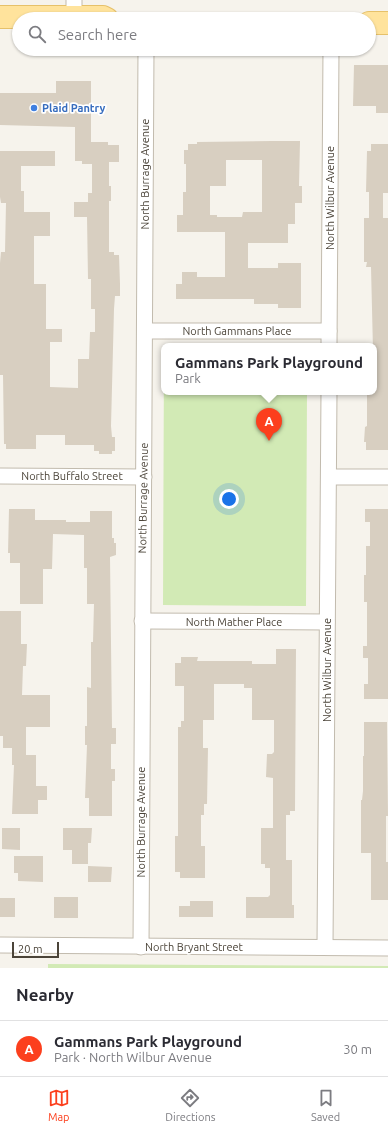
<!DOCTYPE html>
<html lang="en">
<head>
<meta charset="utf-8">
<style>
	:root { --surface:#fff; --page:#f2f2f3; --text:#2b2b33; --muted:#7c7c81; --line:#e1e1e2; --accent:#fc3f1d }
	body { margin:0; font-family:Ubuntu,sans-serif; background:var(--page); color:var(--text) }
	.scale { position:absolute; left:12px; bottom:10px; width:47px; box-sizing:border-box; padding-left:4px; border:2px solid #4b4439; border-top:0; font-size:11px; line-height:14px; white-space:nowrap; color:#4b4439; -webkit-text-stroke:3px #fff; paint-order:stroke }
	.you { position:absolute; left:229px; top:499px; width:14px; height:14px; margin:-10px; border:3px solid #fff; border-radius:50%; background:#1a73e8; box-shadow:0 0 0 6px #1a73e833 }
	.badge { display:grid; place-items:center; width:26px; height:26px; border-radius:50%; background:var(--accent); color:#fff; font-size:13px; font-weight:700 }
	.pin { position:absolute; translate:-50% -33px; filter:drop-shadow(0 1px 2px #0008) }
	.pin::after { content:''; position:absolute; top:21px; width:14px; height:12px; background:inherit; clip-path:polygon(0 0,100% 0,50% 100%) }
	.popup { position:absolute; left:161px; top:343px; width:216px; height:52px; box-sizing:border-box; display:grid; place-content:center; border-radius:8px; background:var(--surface); filter:drop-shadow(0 1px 3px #0005); font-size:13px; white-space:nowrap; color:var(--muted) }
	.popup b { font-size:15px; color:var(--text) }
	.popup::after { content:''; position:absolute; left:50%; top:100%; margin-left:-8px; border:8px solid transparent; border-top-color:var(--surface) }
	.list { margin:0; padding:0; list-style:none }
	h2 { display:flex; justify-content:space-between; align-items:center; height:52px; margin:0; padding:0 16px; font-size:17px }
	h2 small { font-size:13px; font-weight:400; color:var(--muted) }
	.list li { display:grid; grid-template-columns:26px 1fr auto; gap:12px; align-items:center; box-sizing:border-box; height:56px; padding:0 16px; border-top:1px solid var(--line) }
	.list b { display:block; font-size:15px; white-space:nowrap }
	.list p { margin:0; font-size:13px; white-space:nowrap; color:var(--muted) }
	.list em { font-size:13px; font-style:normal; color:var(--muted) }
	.icon { flex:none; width:22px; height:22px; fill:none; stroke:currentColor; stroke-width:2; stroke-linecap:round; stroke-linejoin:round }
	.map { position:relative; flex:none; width:388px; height:968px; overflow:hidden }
	.search { position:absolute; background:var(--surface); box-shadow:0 1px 3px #0004; left:12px; right:12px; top:12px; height:44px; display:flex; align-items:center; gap:10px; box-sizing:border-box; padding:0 14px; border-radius:22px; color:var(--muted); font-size:15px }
	.sheet { height:108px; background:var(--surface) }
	nav { display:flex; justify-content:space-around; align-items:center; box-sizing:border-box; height:56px; border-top:1px solid var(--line); background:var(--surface); font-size:11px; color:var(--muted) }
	nav a { display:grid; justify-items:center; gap:2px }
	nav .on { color:var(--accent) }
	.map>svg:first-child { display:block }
	.green { fill:#d2eab5 }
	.building { fill:#d8cfc1; fill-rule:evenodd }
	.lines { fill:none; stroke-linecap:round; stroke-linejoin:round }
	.minor-casing { stroke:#c2bbae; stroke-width:17 }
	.primary-casing { stroke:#e6c16a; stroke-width:24 }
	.minor { stroke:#fff; stroke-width:15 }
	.primary { stroke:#ffe39c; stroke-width:22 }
	.shop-dot { fill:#3f7fe0; stroke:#fff; stroke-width:1.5 }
	.labels { text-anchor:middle; stroke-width:3.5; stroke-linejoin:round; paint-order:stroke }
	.shop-label { font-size:11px; font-weight:bold; fill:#366cbe; stroke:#fff; text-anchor:start }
	.street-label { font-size:11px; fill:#4b4439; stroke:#fff }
</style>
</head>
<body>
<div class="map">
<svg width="388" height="968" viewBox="0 0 388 968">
	<rect width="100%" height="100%" fill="#f6f3ec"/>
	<!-- green -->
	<g class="green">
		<path d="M164,348v44h143l-1,214 -143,-1z"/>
		<path d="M48,964l340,2v2h-340z"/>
	</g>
	<!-- building -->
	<g class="building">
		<path d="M354,65h34v48h-12v-7h-23z"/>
		<path d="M56,81h35v61h17v3h11v17h-10v24h2v15h-2v51h5v3h5l1,29v12h-5l-1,13 -3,117 1,11h3v14h-3v3h-13v-3h-5v-6h-29v-10h-29v14h-30v-5h-2l-1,-69h-3v-112l1,-11h4l1,-49h-5l-1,-6v-46h55v15h-34v25h3v21h26v24h-16v48h12v45h16v13h-12v45l28,1v-29h11l1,-27h5v-23h-4v-30h-3l-1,-62h-13v-15h14v-9h4v-29h-10v-3h-7v-34l-75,-2v-32h56z"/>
		<path d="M272,141h28l-1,45h3v17h-7v21h-7v19h-40v25h30v-5h23v45h-23v-4h-24v-5h-78v-15h6v-12h15v5h28v-45h-48v-17h6v-23h3v-28h-2v-14h4v-6h9v-2zM226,160h36v52h-19l-1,5h-25v-2h-7v-29h16z"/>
		<path d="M371,144h17v49h-5v25h5v232h-22v-8h-2l1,-15 2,-1v-34h7l-3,-125h-5l1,-5h-3v-44h5v-26h-3l1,-41h4z"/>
		<path d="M9,509h26v11h31v2h24v-11h22v27h2v5h2v12l-6,2 2,171h4v16h-5v25h4v12h-3v35h-23v-18h-4l2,-53h-2v-19h2v-39l4,1v-46h2l1,-38h-7v-36h-3v-33l-31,-1 -1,35h-9v35h-23v-41h-10v-10h-2z"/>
		<path d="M365,509h23v190h-24v-15h4v-26h-5v-12h4v-44h-3v-27h2v-29h4v-24h-5z"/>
		<path d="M0,611h21v33h6l-1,22h-3l-1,29h28v32h-24v28h10v31h11v14h-9v14h-26l2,-49h-2v-17h-9v-12h-3z"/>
		<path d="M276,649h20l-1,162h-5v4h-4v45h6v45h2v13h-48v-21h22l2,-2v-27h-5v-4h-4v-36h12v-50l-7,-1 1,-23h5l2,-2v-32h-22v-32h-8v-4h-30v36h-11v28h5l-1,56h-3v11h-3v31h4v32h-25v-6h-5v-36h3v-109h3v-6h3v-35h-9v-23h6v-6h17l-1,4h55v3h24z"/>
		<path d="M364,722h23l1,94h-2v46h2v38h-17v-47h-10v-53h1l1,-9v-35h1z"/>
		<path d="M2,828h18v22l-18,-1z"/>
		<path d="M63,828h29l-1,15h-3v21h-16v-14h-9z"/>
		<path d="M14,856h29v26l-25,-1v-8h-4z"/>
		<path d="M88,866l24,1 -1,15h-23z"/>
		<rect x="54" y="897" width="24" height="21"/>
		<rect x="0" y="898" width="15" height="19"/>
		<path d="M190,901h23v16h-34v-11h11z"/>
	</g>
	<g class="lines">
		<!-- minor casing -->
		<g class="minor-casing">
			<g id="minor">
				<path d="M74,0v17"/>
				<path d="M145,331h184"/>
				<path d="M329,346l2,-297"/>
				<path d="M0,476l144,1"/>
				<path d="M329,477h59"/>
				<path d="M142,621l185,1"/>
				<path d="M0,945l388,3"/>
				<path d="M141,947l5,-898"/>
				<path d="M325,947l4,-555"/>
			</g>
		</g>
		<!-- primary casing -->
		<g class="primary-casing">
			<g id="primary">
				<path d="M0,17h103l4,2"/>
				<path d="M369,23h19"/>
			</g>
		</g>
		<!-- minor -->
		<use href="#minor" class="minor"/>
		<!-- primary -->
		<use href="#primary" class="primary"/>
	</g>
	<!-- markers -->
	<circle class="shop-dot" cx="34" cy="108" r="4"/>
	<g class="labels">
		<!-- shop labels -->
		<g class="shop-label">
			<text x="42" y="112">Plaid Pantry</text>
		</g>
		<!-- street labels -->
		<g class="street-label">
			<text transform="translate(145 174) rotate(-90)" y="4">North Burrage Avenue</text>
			<text transform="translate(330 198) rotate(-90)" y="4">North Wilbur Avenue</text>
			<text x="237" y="335">North Gammans Place</text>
			<text x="72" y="480">North Buffalo Street</text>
			<text transform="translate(143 498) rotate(-89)" y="4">North Burrage Avenue</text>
			<text x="234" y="626">North Mather Place</text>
			<text transform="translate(327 670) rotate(-90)" y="4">North Wilbur Avenue</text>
			<text transform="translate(141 822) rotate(-90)" y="4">North Burrage Avenue</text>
			<text x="194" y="951">North Bryant Street</text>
		</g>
	</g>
</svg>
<div class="scale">20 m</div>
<div class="you"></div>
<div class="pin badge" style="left:269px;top:441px">A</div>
<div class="popup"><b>Gammans Park Playground</b>Park</div>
<div class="search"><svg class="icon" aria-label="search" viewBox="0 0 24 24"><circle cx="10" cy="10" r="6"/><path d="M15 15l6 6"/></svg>Search here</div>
</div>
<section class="sheet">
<h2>Nearby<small></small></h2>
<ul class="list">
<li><span class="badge">A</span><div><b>Gammans Park Playground</b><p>Park · North Wilbur Avenue</p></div><em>30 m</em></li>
</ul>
</section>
<nav>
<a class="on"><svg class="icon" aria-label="map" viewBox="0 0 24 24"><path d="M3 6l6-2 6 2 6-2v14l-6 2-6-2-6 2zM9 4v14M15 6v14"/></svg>Map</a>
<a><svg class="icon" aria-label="directions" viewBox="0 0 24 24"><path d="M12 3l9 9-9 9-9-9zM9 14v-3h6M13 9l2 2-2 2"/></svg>Directions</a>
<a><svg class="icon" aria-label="saved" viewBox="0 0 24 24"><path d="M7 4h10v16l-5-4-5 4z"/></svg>Saved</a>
</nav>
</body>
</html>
